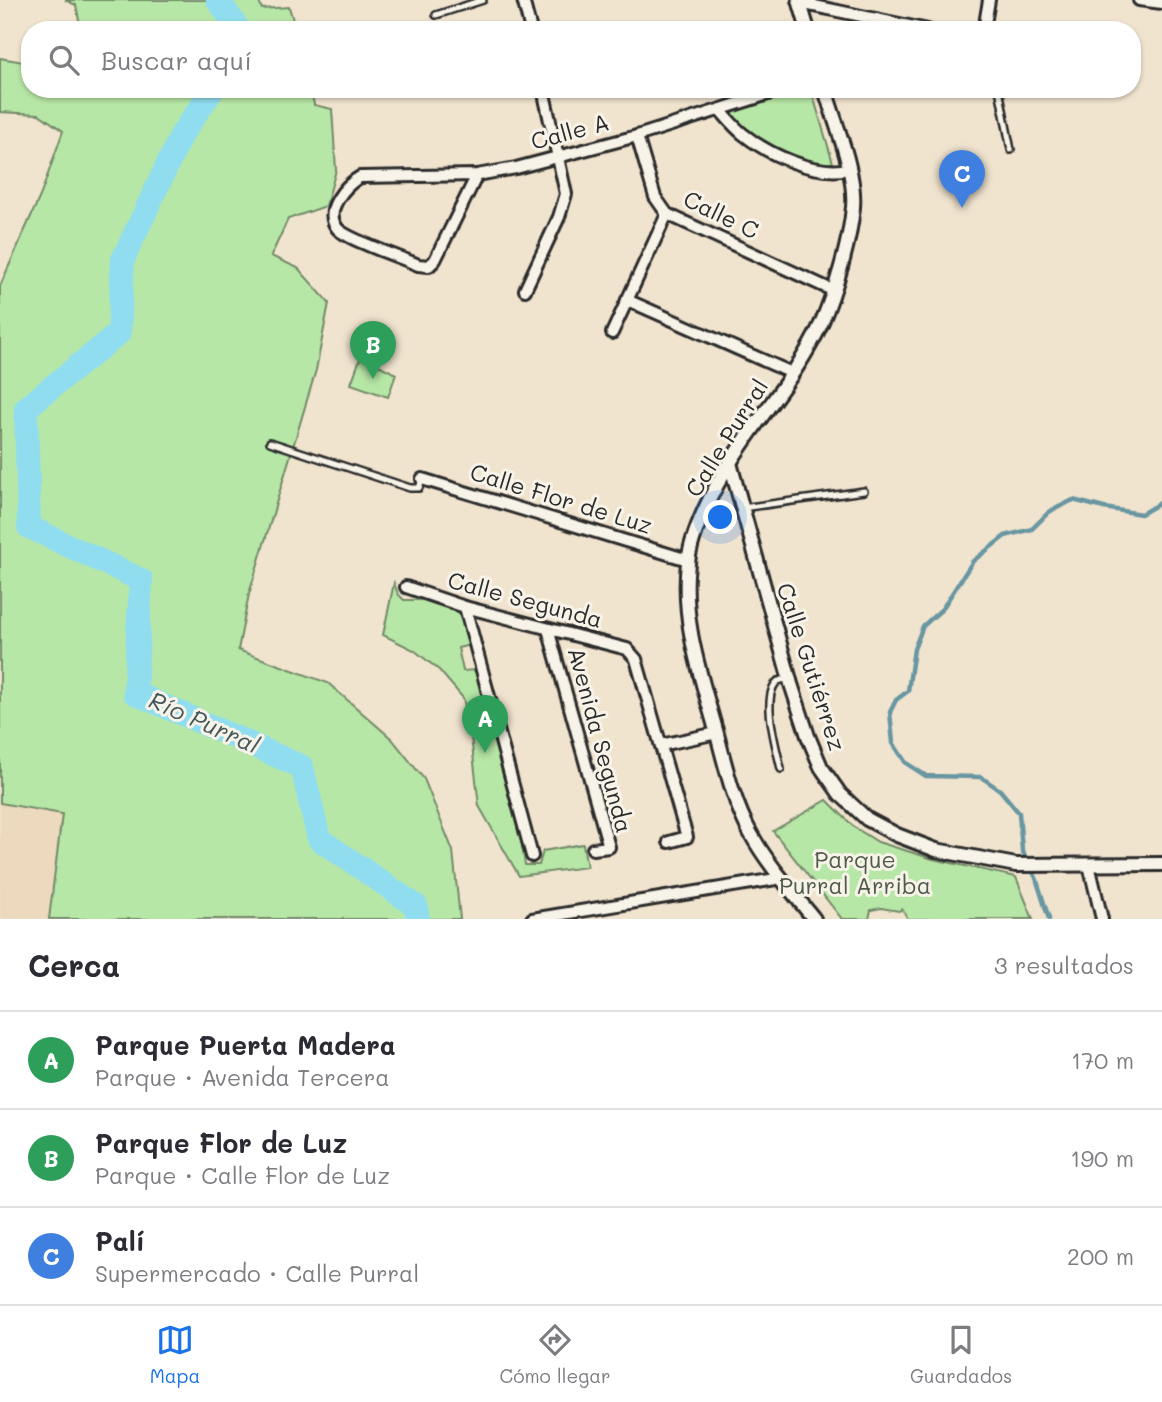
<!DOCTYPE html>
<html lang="es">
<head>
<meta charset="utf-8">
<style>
	:root { --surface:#fff; --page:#f7f7f7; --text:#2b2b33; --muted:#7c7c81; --line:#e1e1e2; --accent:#1a73e8 }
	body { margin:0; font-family:Mali,sans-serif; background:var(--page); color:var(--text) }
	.you { position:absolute; left:721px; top:518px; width:24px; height:24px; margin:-18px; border:5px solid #fff; border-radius:50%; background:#1a73e8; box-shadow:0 0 0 10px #1a73e833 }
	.badge { display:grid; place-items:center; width:46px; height:46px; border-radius:50%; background:var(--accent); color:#fff; font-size:23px; font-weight:700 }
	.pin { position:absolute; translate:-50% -58px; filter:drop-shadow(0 2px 4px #0008) }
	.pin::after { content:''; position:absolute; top:37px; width:24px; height:21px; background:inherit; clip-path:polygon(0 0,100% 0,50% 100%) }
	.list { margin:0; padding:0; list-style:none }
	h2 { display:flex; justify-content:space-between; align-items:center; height:91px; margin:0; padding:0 28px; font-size:30px }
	h2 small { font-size:23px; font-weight:400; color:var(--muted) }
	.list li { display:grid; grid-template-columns:46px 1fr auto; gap:21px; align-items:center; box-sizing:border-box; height:98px; padding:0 28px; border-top:2px solid var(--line) }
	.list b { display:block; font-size:26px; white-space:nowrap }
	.list p { margin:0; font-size:23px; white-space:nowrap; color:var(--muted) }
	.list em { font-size:23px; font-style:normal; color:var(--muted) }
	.icon { flex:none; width:38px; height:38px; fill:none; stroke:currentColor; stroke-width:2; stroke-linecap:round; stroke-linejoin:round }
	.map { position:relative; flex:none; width:1162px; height:919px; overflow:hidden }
	.search { position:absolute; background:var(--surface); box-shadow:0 2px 5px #0004; left:21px; right:21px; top:21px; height:77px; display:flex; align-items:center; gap:18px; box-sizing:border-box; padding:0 24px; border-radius:28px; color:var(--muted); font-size:26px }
	.sheet { height:385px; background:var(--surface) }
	nav { display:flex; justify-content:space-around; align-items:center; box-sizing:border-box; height:98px; border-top:2px solid var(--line); background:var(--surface); font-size:19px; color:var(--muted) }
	nav a { display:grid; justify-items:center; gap:4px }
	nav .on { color:var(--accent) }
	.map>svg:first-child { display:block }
	.built { fill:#edd9be }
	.green { fill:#b7e7a6; stroke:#718968; stroke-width:2 }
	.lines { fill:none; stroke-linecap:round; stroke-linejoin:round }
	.stream { stroke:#6896a1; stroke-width:4.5 }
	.river { stroke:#90ddf0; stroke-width:24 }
	.service-casing { stroke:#2b2b2b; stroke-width:10 }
	.minor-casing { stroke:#2b2b2b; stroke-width:16 }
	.tertiary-casing { stroke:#2b2b2b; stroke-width:18 }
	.service { stroke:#f7f3e8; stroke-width:5 }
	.minor { stroke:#f7f3e8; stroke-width:10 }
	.tertiary { stroke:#f7f3e8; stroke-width:12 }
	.labels { text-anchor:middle; stroke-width:6; stroke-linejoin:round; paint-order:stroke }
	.street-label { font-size:23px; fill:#2b2b2b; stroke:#f7f3e8 }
	.park-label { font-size:23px; fill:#4e5a4a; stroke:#f7f3e8 }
	.water-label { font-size:24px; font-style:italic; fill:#44585c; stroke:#f7f3e8 }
</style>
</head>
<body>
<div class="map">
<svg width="1162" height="919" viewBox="0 0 1162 919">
	<rect width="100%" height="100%" fill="#f1e4cf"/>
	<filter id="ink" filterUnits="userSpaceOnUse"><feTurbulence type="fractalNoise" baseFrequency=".0143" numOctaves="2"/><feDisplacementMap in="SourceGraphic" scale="14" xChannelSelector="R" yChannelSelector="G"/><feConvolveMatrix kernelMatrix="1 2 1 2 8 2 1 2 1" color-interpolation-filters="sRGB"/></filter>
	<g filter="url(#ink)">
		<!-- built -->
		<path class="built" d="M0,803l62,11 -13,105h-49z"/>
		<!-- green -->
		<g class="green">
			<path d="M65,0h193l4,9 27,-2 7,23h-220l4,-5 -4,-20z"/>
			<path d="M0,58l30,5v26h281l3,16 18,4 4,61 -10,36 -38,13 -17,37 27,12 31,35 -13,67 -67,224 -11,56 90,33 64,56 32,40 29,72 7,68h-411l13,-105 -62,-11v-517l41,-92 22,-63 -24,-17 -39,-2z"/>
			<path d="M806,89h5l22,74 -17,2 -45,-19 -29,-16 -11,-18z"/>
			<path d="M361,356l35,18 -8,23 -37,-13z"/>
			<path d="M394,583l4,11 6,6h23l32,10 11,35 -12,3 5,23 12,-1 47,175 3,20h14l4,-14 40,-7 4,23 -68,9 -40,-70 -9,-78 -7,-30 -24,-28 -25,-20 -31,-15z"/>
			<path d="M827,800l27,27 24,15 55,17 83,18 17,42h-125l-6,-10 -3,2 -18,-3 -10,2 -2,9h-27l-69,-88z"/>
		</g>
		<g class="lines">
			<!-- stream -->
			<path class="stream" d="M1049,919l-13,-41 -14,-28 -3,-37 -19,-23 -19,-13 -55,-1 -20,-13 -13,-20 -3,-31 6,-12 12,-9 6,-42 9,-23 19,-17 31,-48 32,-25 27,-7 17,-17 24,-12 31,8 37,6 21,-12"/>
			<!-- river -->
			<g class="river">
				<path d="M218,0l21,30"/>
				<path d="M213,89l-31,45 -59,125 -4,74 -93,75 3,119 112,53 -6,113 167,74 17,72 97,67 2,13"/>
			</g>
			<!-- service casing -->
			<g class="service-casing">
				<g id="service">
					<path d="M436,15l47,-15"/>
					<path d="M999,89l12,61"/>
					<path d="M270,442l140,46h9l3,-9"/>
					<path d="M742,508l122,-17"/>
					<path d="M781,769c-4,-19 -21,-74 -3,-88 2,0 9,-3 11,-3"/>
				</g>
			</g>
			<!-- minor casing -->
			<g class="minor-casing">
				<g id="minor">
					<path d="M523,0l8,30"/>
					<path d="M1139,0l23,3"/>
					<path d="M800,3l128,27"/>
					<path d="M984,30l5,-30"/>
					<path d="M720,110c7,8 14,17 23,24 26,21 72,42 105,35"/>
					<path d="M637,136l18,61 12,17 165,76"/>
					<path d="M477,175l-42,85 -6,6 -11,-1c-15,-7 -73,-26 -81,-37 -14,-18 9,-43 23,-51l117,-2 39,-7 121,-32 147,-47"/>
					<path d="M525,290l34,-73 7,-23 -23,-105"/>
					<path d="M627,300l165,73"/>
					<path d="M612,333l55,-119"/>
					<path d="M422,479l266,81"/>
					<path d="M406,587l59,20 162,42 9,10 51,178 -18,5"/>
					<path d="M465,607l67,249"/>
					<path d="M548,629l61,218 -16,2"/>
					<path d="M661,745l56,-12"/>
					<path d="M1089,865l13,54"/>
					<path d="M532,919l250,-41"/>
				</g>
			</g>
			<!-- tertiary casing -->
			<g class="tertiary-casing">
				<g id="tertiary">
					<path d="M799,0l9,30"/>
					<path d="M730,463l61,221 17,52 13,31 19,27 27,25 30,16 39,15 80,15 146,-1"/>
					<path d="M814,919c-21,-27 -46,-54 -63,-85 -17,-30 -25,-66 -34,-100 -15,-55 -36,-112 -29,-171 3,-31 26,-75 43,-102 28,-45 67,-87 90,-137 14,-32 29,-82 32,-117 3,-36 -18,-83 -28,-118"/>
				</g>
			</g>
			<!-- service -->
			<use href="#service" class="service"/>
			<!-- minor -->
			<use href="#minor" class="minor"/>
			<!-- tertiary -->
			<use href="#tertiary" class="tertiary"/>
		</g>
	</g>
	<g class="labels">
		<!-- street labels -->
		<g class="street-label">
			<text transform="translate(570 132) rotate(-15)" y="8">Calle A</text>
			<text transform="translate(721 215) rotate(26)" y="8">Calle C</text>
			<text transform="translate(727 438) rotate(-58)" y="8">Calle Purral</text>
			<text transform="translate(561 499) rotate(17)" y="8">Calle Flor de Luz</text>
			<text transform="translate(525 600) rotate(15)" y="8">Calle Segunda</text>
			<text transform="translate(811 667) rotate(72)" y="8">Calle Gutiérrez</text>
			<text transform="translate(600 740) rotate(75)" y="8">Avenida Segunda</text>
		</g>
		<!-- park labels -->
		<g class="park-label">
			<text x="855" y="868">Parque<tspan x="855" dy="26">Purral Arriba</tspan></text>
		</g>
		<!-- water labels -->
		<g class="water-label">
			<text transform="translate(204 723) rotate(24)" y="8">Río Purral</text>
		</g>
	</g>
</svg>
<div class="you"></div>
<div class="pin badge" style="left:485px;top:753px;background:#2e9e5b">A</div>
<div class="pin badge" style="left:373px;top:379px;background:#2e9e5b">B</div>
<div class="pin badge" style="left:962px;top:208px;background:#3f7fe0">C</div>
<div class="search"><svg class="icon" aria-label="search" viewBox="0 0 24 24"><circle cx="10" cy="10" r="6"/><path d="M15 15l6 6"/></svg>Buscar aquí</div>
</div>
<section class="sheet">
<h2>Cerca<small>3 resultados</small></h2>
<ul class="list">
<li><span class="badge" style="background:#2e9e5b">A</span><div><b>Parque Puerta Madera</b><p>Parque · Avenida Tercera</p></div><em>170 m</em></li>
<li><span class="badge" style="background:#2e9e5b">B</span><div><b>Parque Flor de Luz</b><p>Parque · Calle Flor de Luz</p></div><em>190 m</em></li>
<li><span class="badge" style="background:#3f7fe0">C</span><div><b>Palí</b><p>Supermercado · Calle Purral</p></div><em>200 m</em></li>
</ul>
</section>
<nav>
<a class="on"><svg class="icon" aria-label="map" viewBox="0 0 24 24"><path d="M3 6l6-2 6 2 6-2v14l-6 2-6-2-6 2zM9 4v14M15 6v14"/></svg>Mapa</a>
<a><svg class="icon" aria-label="directions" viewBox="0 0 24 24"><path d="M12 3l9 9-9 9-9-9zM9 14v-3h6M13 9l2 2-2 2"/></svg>Cómo llegar</a>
<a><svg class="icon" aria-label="saved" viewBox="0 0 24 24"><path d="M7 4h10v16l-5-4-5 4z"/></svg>Guardados</a>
</nav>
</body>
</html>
